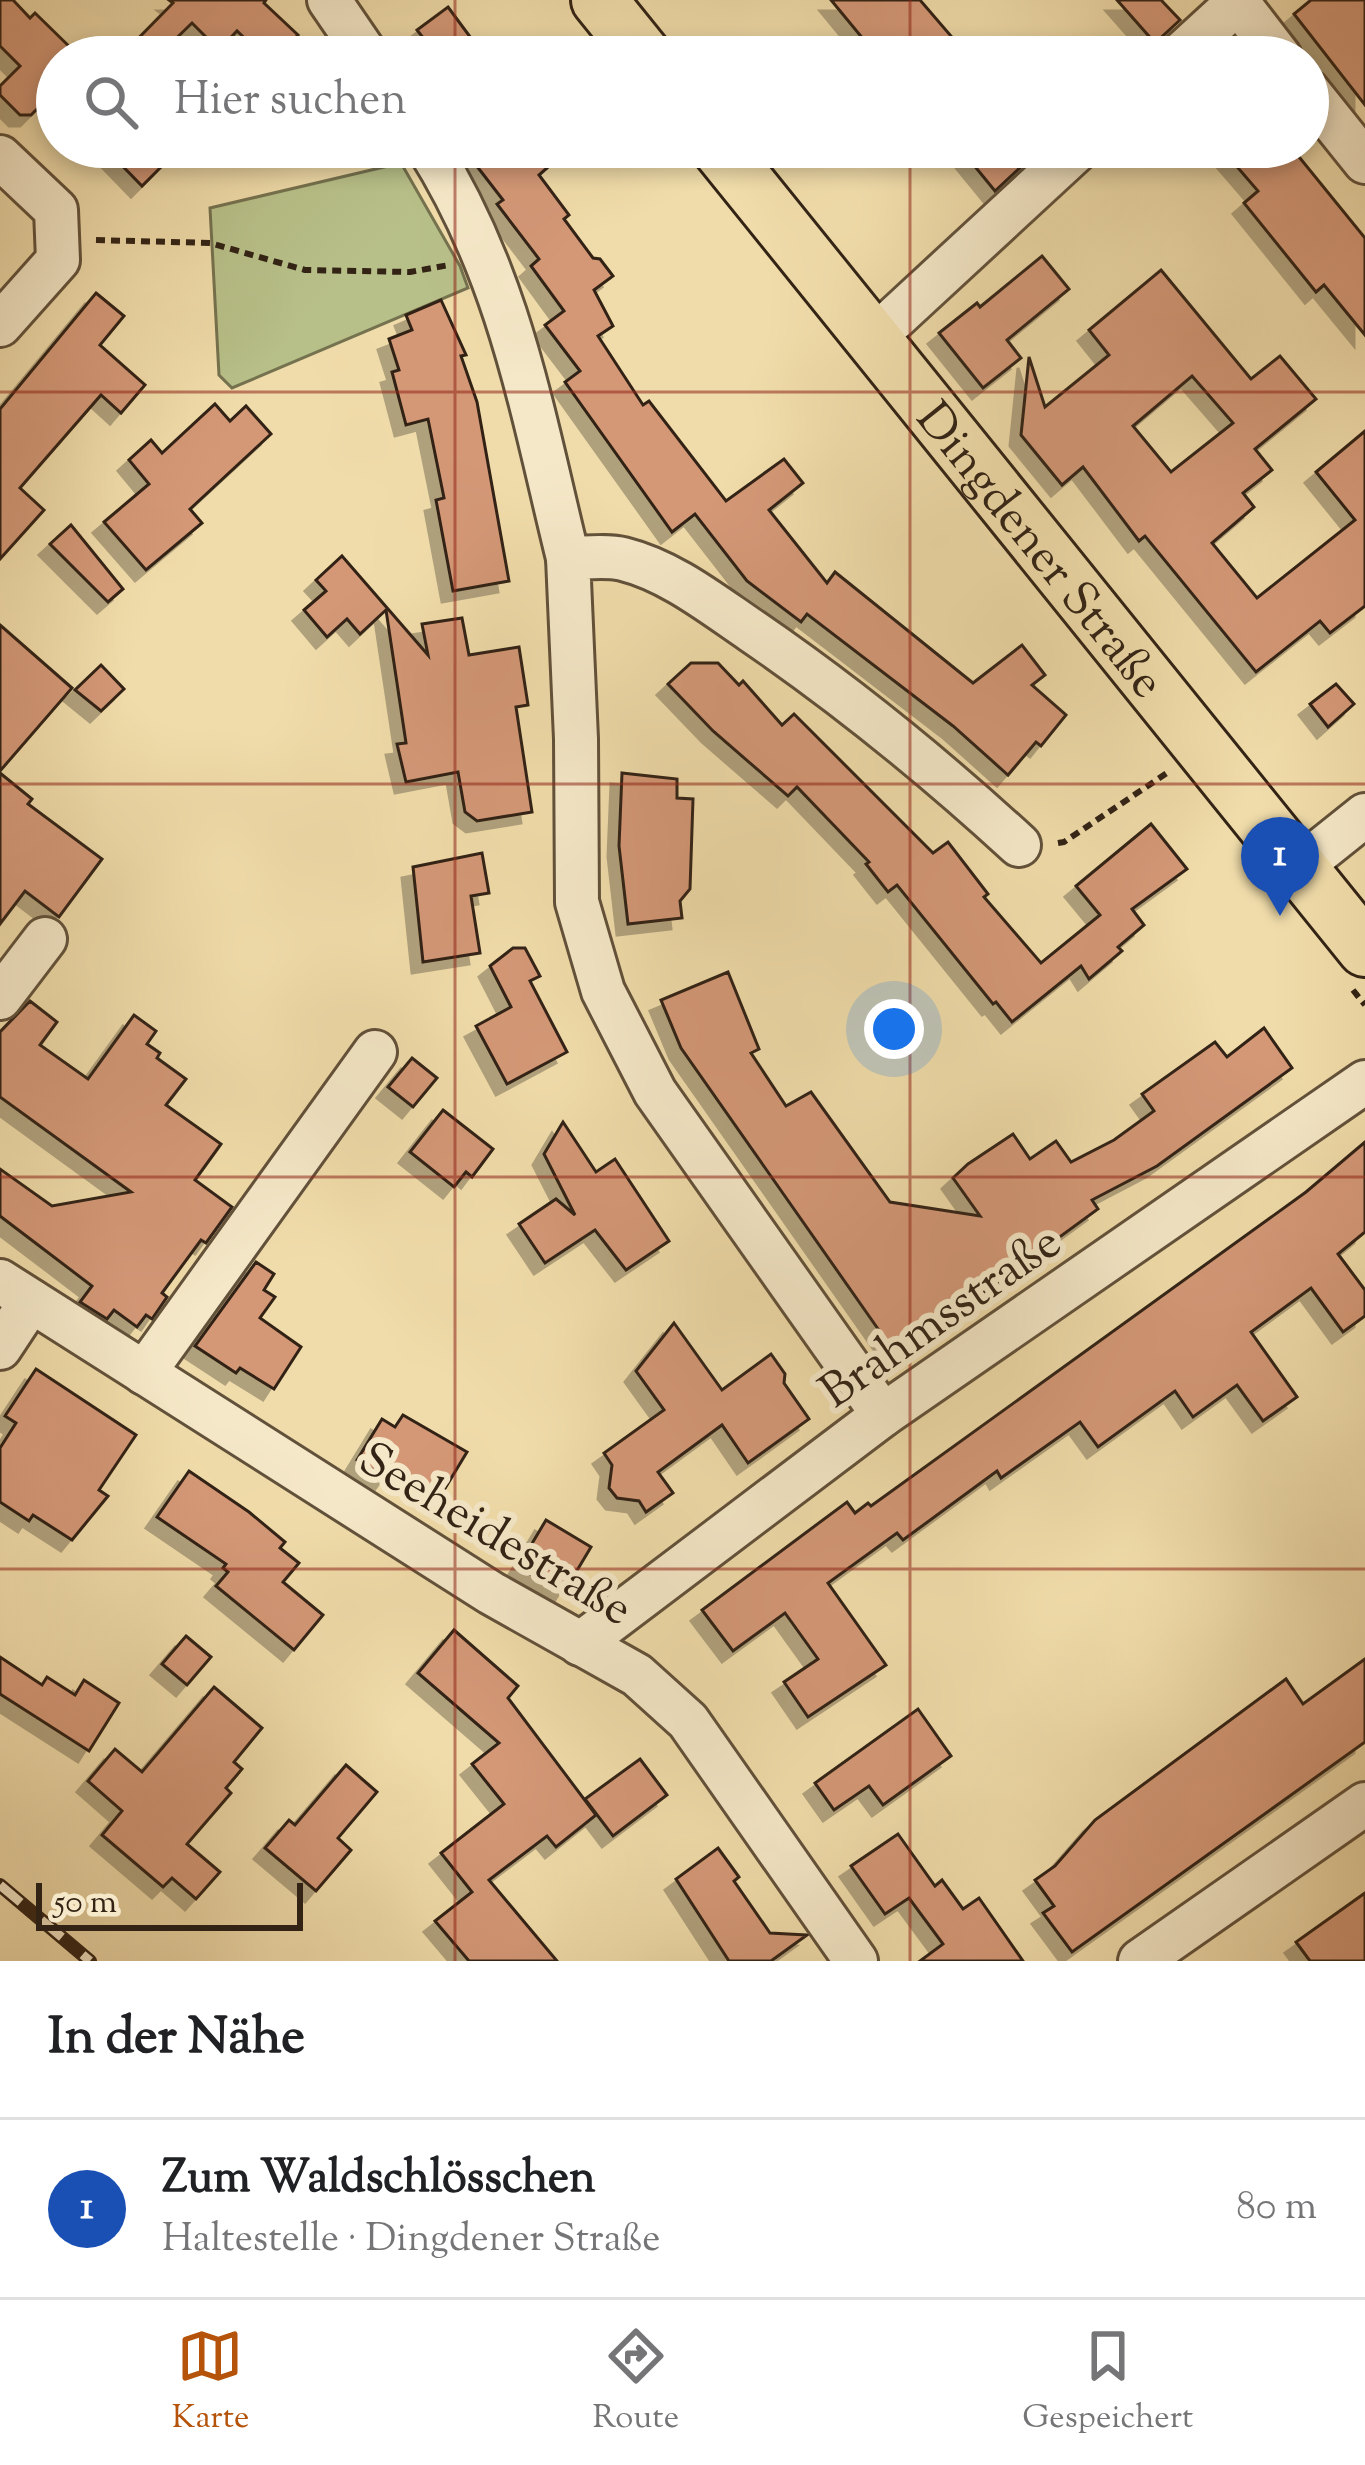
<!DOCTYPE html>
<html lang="de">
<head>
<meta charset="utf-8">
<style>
	:root { --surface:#fff; --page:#f2f2f2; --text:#202124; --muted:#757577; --line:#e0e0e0; --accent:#b45309 }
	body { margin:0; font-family:"Sorts Mill Goudy",serif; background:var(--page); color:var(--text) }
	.scale { position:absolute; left:36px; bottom:30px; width:267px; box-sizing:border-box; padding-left:12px; border:6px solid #322315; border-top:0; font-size:33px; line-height:42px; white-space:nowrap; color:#322315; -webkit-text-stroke:9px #f5e8c8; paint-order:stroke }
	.you { position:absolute; left:894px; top:1029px; width:42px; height:42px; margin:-30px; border:9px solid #fff; border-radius:50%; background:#1a73e8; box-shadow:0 0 0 18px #1a73e833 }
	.badge { display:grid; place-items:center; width:78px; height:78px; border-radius:50%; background:var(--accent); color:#fff; font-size:39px; font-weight:700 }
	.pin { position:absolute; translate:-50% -99px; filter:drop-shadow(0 3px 6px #0008) }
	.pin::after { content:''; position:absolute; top:63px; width:42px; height:36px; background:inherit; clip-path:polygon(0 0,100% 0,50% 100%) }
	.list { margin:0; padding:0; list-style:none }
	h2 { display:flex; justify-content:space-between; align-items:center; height:156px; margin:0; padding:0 48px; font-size:51px }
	h2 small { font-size:39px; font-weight:400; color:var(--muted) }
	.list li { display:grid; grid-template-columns:78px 1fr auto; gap:36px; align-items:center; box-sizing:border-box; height:180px; padding:0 48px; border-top:3px solid var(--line) }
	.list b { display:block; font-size:45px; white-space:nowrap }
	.list p { margin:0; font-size:39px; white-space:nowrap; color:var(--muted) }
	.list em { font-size:39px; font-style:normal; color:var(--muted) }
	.icon { flex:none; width:66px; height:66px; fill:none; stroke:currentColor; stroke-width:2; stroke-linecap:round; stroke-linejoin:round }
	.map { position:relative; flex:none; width:1365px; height:1961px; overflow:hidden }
	.search { position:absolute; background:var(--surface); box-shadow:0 6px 18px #0003; left:36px; right:36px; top:36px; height:132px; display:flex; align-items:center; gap:30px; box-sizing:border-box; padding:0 42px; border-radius:66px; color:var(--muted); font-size:45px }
	.sheet { height:336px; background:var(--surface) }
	nav { display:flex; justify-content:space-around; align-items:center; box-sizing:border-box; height:168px; border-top:3px solid var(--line); background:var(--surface); font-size:33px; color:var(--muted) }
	nav a { display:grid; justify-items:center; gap:6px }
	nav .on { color:var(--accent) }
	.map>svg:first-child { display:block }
	.green { fill:#b8c089; stroke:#75724f; stroke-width:3 }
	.building { fill:#d49877; stroke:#322315; stroke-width:3; fill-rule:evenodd; filter:url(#shadow) }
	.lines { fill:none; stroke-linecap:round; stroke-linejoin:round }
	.minor-casing { stroke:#62513a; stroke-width:48 }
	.major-casing { stroke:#322315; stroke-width:60 }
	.path { stroke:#322315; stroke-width:6; stroke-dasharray:9 6; stroke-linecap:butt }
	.minor { stroke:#f5e8c8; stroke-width:42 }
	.major { stroke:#f0dcaa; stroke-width:54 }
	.rail-casing { stroke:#322315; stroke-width:14 }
	.rail { stroke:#f5e8c8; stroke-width:9; stroke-dasharray:27; stroke-linecap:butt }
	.grid { fill:none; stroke:#8f2418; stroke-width:3; stroke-opacity:0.55 }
	.labels { text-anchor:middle; stroke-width:12; stroke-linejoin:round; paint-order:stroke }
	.street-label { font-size:48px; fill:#322315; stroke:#f5e8c8 }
</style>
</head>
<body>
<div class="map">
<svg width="1365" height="1961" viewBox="0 0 1365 1961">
	<defs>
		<filter id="shadow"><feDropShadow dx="-11" dy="11" stdDeviation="0" flood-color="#0004"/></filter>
	</defs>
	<rect width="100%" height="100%" fill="#f0dcaa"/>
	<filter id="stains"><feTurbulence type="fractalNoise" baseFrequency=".00167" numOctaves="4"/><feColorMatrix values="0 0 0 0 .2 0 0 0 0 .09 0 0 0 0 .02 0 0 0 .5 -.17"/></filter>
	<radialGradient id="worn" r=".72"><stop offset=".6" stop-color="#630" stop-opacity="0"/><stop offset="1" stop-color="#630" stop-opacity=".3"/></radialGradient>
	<!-- green -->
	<path class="green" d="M401,163l59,103 8,22 -236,100 -13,-13 -9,-167z"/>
	<!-- building -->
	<g class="building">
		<path d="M0,0h13l17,18 5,-5 45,44h-23v32l-26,26h-11l-20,-20v-9l20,-20 -20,-20z"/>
		<path d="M169,0h97l-2,3 34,32 -23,22h-11l-27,-26 -18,19 -27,-27 -35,34h-37l53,-54z"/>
		<path d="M831,0h89l31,36 -23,21h-50z"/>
		<path d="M1117,0h44l19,20 -25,23z"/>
		<path d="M1311,0h54v105l-71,-91z"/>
		<path d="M448,7l37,50h-47l-21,-27z"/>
		<path d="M104,147h41l18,18 -21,21z"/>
		<path d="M462,147h69l16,21 -8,7 30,40 -5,4 29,39 7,1 13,17 -19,14 19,36 -15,10 45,69 6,-4 77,100 58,-42 19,24 -34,27 58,73 8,-11 138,111 49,-38 23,30 -13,10 34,30 -25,31 -5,-4 -28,33 -55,-49 -146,-112 -6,8 -54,-41 -52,-67 -23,18 -107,-150 15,-11 -35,-46 19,-14 -33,-45 8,-7 -42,-55 6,-4z"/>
		<path d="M959,147h83l-47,44z"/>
		<path d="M1220,147h71l74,91v97l-41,-50 -8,7 -72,-89 14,-12z"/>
		<path d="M1042,256l27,33 -62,51 14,18 -38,30 -44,-55 38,-30 3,4z"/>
		<path d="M1161,270l90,109 29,-23 36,43 -61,50 17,21 -29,23 11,14 -42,36 45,55 98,-78 -39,-48 49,-41v175l-35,27 -10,-12 -64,51 -111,-136 -6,5 -56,-74 -21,18 -41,-50 8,-78 16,50 64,-52 -20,-25zM1192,376l41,47 -62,49 -38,-46z"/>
		<path d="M96,293l28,23 -24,29 45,40 -24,28 -20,-18 -81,93 24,22 -44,49v-150z"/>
		<path d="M441,300l25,55 -5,1 16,46 32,179 -56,10 -17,-91 8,-2 -16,-79 -22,6 -14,-53 7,-2 -10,-31 23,-9 -6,-15z"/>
		<path d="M215,404l15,17 16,-15 25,28 -81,75 12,14 -56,47 -42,-48 45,-38 -20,-24 22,-20 11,13z"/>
		<path d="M71,525l52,64 -15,13 -58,-58z"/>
		<path d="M342,556l86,99 -6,-31 40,-6 7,37 50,-8 9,58 -12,2 16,105 -55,9 -12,-9 -7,-40 -52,10 -9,-38 9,-1 -20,-133 -26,24 -13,-15 -20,18 -23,-27 22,-19 -10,-11z"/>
		<path d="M0,625l72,63 -72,83z"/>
		<path d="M691,663h27l21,22 4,-4 39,44 12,-11 139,139 15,-11 40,52 -4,3 57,66 59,-48 -24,-29 75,-62 36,45 -55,40 12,16 -26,22 4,4 -33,28 -8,-13 -69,56 -16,-20 -3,2 -96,-119 -9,7 -22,-28 3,-2 -72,-75 -9,9 -75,-65 -45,-47z"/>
		<path d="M101,665l23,24 -23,22 -26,-21z"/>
		<path d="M1336,684l18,20 -26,23 -18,-23z"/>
		<path d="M0,773l32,26 -4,5 74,55 -43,58 -34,-26 -25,33z"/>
		<path d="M622,773l55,6v19l16,1 -3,90 -10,12 2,17 -54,6 -9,-78z"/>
		<path d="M482,853l7,40 -18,3 9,57 -57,9 -10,-95z"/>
		<path d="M513,948h12l15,28 -10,5 37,71 -60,32 -31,-58 35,-19 -21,-41z"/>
		<path d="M728,972l31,77 -8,4 35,53 25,-14 79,110 90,14 -27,-38 15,-14 45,-30 17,25 26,-18 15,21 43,-22 40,-29 -12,-17 73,-52 12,15 37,-29 28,40 -135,98 -65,34 6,9 -201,147 -216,-308 -20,-48z"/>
		<path d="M30,1001l27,21 -17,23 48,34 46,-64 22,16 -9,13 13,9 -3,5 29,21 -20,26 55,39 -26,36 37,27 -26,36 -5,-3 -39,53 5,4 -15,22 -6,-4 -9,12 -23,-17 -7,9 -27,-17 12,-16 -92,-70v-47l52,37 79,-14 -131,-95v-65z"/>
		<path d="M412,1058l25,20 -24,29 -25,-20z"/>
		<path d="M443,1110l50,39 -21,28 -6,-5 -12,15 -44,-35z"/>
		<path d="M563,1122l33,50 19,-13 54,82 -43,29 -31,-40 -50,33 -26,-39 37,-25 19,16 -31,-61z"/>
		<path d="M1365,1142v90l-27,22 27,36v26l-22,16 -32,-44 -60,44 46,65 -34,24 -26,-36 -44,32 -18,-26 -77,56 -18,-25 -79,56 -4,-7 -94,69 -6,-7 -69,50 58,82 -78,52 -24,-35 34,-23 -33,-46 -52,38 -31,-41 145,-108 8,11 13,-10 3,3 435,-314z"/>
		<path d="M256,1262l18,12 -10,16 11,7 -15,21 41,29 -27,42 -34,-21 -4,5 -41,-27z"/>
		<path d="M674,1323l48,67 49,-36 14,20 -1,9 25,36 -61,44 -26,-38 -64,47 15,21 -27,19 -7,-11 -22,-3 -8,-10 3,-23 -8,-12 60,-43 -28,-39z"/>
		<path d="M36,1369l100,66 -37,55 9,6 -36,44 -39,-25 -4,6 -29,-19v-54l16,-25 -11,-7z"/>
		<path d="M403,1415l64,37 -29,48 -47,-29 -5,7 -29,-18 25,-41 13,8z"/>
		<path d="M189,1471l60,41 36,30 -5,6 19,15 -16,19 40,33 -29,35 -78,-64 12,-14 -5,-4 3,-4 -69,-47z"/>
		<path d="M546,1520l45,27 -28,47 -45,-27z"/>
		<path d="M454,1630l64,56 -10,12 88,117 -40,32 -9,-11 -58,44 68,81h-88l-34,-40 37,-29 -31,-39 63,-49 -32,-40 27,-21 -81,-70z"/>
		<path d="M186,1636l25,21 -24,28 -25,-21z"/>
		<path d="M0,1657l42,28 5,-8 28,18 9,-15 35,23 -30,48 -89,-57z"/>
		<path d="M1365,1659v83l-293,210 -29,-39 11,-7 -19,-26 20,-14 40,-46 191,-141 17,25z"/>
		<path d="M214,1687l48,41 -28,34 8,7 -16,19 5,5 -44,51 33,28 -24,27 -24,-21 -9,9 -61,-52 20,-24 -34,-30 27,-32 27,23z"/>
		<path d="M918,1709l33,47 -68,49 -14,-19 -35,24 -19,-27z"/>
		<path d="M640,1759l27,36 -54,41 -28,-37z"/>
		<path d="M346,1765l31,27 -39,46 13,12 -35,41 -51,-43 24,-28 6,5z"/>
		<path d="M898,1834l37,52 7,-6 21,29 16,-11 44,63h-103l23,-17 -34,-46 -24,16 -34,-48z"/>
		<path d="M718,1848l21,29 -5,4 36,52 37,2 -36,26h-42l-53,-82z"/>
		<path d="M1365,1893v68h-55l-14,-19z"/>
	</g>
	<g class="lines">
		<!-- minor casing -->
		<g class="minor-casing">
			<g id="minor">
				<path d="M329,0l39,57"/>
				<path d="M1236,0l44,57"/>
				<path d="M1178,57l62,-57"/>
				<path d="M1308,91l57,71"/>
				<path d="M428,147c82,130 104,265 140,411"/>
				<path d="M0,157l56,53 2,50 -58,65"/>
				<path d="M894,319l186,-172"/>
				<path d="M1300,867l65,-52"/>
				<path d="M0,998l45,-59"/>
				<path d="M0,1281l491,312 146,82 51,46 168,240"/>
				<path d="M0,1348l31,-47"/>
				<path d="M144,1373l231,-321"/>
				<path d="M883,1415l-228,-323 -52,-101 -26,-89 -1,-163 -8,-181c18,0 39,-3 55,1 48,12 89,45 129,72 95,65 182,136 267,214"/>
				<path d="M580,1644l303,-229 482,-333"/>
				<path d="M1140,1961l225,-157"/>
			</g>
		</g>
		<!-- major casing -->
		<g class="major-casing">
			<g id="major">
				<path d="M599,0l46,57"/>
				<path id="s1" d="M718,147l647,802"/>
			</g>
		</g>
		<!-- path -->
		<g class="path">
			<path d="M96,240l114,3 95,27 105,2 39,-7"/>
			<path d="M1058,843l6,-1 103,-69"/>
			<path d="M1353,990l12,15"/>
		</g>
		<!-- minor -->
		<use href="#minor" class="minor"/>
		<!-- major -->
		<use href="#major" class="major"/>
		<!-- rail casing -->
		<g class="rail-casing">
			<path id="rail" d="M0,1885l90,76"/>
		</g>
		<!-- rail -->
		<use href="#rail" class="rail"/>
	</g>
	<!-- grid -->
	<path class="grid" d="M455,0v57M910,0v57M455,147v1814M910,147v1814M0,392h1365M0,784h1365M0,1177h1365M0,1569h1365"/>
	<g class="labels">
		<!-- street labels -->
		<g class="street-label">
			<text dy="17" stroke="none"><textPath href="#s1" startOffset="516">Dingdener Straße</textPath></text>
			<text transform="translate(939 1315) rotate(-35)" y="17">Brahmsstraße</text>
			<text transform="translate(497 1532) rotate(31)" y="17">Seeheidestraße</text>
		</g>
	</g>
	<rect width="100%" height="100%" filter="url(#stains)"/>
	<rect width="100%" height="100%" fill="url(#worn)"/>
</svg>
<div class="scale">50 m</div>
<div class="you"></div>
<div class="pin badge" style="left:1280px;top:916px;background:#1a4fb4">1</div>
<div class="search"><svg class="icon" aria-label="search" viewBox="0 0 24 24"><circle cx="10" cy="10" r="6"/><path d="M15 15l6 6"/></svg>Hier suchen</div>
</div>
<section class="sheet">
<h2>In der Nähe<small></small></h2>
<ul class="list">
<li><span class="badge" style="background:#1a4fb4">1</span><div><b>Zum Waldschlösschen</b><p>Haltestelle · Dingdener Straße</p></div><em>80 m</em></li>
</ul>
</section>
<nav>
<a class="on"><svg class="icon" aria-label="map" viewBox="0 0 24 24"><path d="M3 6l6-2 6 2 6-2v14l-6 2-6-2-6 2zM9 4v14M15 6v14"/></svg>Karte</a>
<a><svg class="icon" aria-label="directions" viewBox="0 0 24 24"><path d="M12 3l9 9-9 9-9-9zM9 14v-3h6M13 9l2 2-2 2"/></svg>Route</a>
<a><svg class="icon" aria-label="saved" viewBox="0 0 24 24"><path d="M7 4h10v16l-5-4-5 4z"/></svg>Gespeichert</a>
</nav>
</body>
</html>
